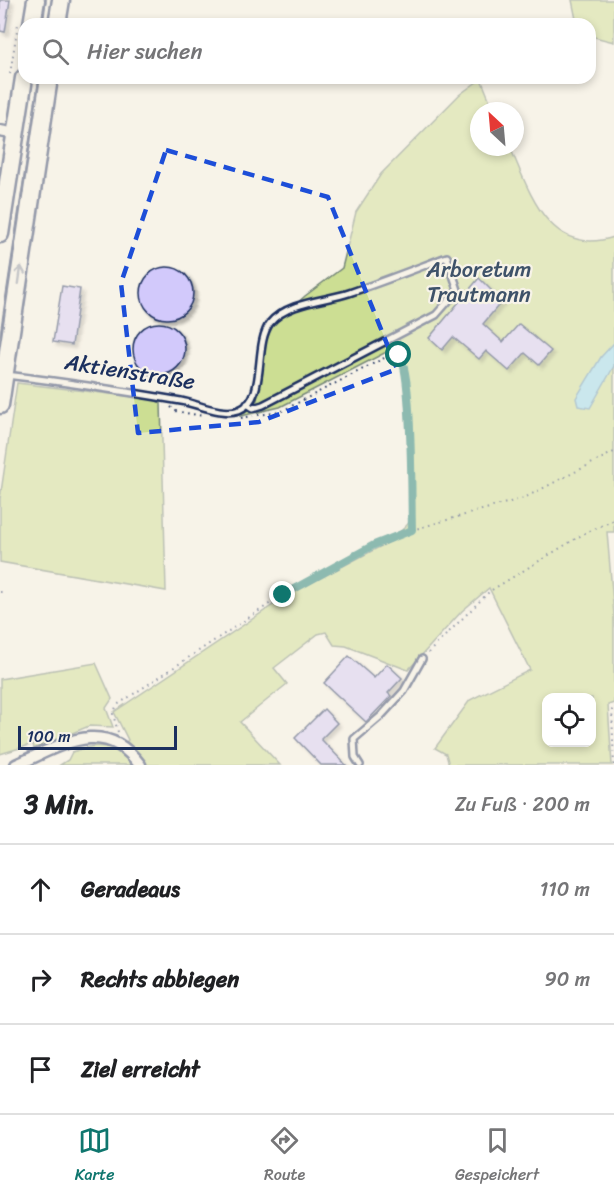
<!DOCTYPE html>
<html lang="de">
<head>
<meta charset="utf-8">
<style>
	:root { --surface:#fff; --page:#f2f2f2; --text:#202124; --muted:#757577; --line:#e0e0e0; --accent:#0f766e }
	body { margin:0; font-family:Sriracha,sans-serif; background:var(--page); color:var(--text) }
	.controls { position:absolute; right:18px; bottom:18px; display:grid; overflow:hidden; border-radius:12px; box-shadow:0 3px 9px #0003 }
	.controls button { width:54px; height:54px; display:grid; place-items:center; padding:0; border:0; border-bottom:2px solid var(--line); background:var(--surface); color:var(--text); font:30px sans-serif }
	.compass { position:absolute; left:470px; top:102px; width:54px; height:54px; border-radius:50%; background:var(--surface); box-shadow:0 3px 9px #0003; rotate:334deg }
	.scale { position:absolute; left:18px; bottom:15px; width:159px; box-sizing:border-box; padding-left:6px; border:3px solid #1b2f5e; border-top:0; font-size:16px; line-height:21px; white-space:nowrap; color:#1b2f5e; -webkit-text-stroke:4px #f7f3e8; paint-order:stroke }
	.stop { position:absolute; width:18px; height:18px; margin:-14px; border:4px solid #0f766e; border-radius:50%; background:#fff }
	.stop.end { background:#0f766e; border-color:#fff; box-shadow:0 2px 6px #0008 }
	.list { margin:0; padding:0; list-style:none }
	h2 { display:flex; justify-content:space-between; align-items:center; height:78px; margin:0; padding:0 24px; font-size:26px }
	h2 small { font-size:20px; font-weight:400; color:var(--muted) }
	.list li { display:grid; grid-template-columns:39px 1fr auto; gap:18px; align-items:center; box-sizing:border-box; height:90px; padding:0 24px; border-top:2px solid var(--line) }
	.list b { display:block; font-size:22px; white-space:nowrap }
	.list em { font-size:20px; font-style:normal; color:var(--muted) }
	.icon { flex:none; width:33px; height:33px; fill:none; stroke:currentColor; stroke-width:2; stroke-linecap:round; stroke-linejoin:round }
	.map { position:relative; flex:none; width:614px; height:765px; overflow:hidden }
	.search { position:absolute; background:var(--surface); box-shadow:0 3px 9px #0003; left:18px; right:18px; top:18px; height:66px; display:flex; align-items:center; gap:15px; box-sizing:border-box; padding:0 21px; border-radius:18px; color:var(--muted); font-size:22px }
	.sheet { height:348px; background:var(--surface) }
	nav { display:flex; justify-content:space-around; align-items:center; box-sizing:border-box; height:84px; border-top:2px solid var(--line); background:var(--surface); font-size:16px; color:var(--muted) }
	nav a { display:grid; justify-items:center; gap:3px }
	nav .on { color:var(--accent) }
	.map>svg:first-child { display:block }
	.green { fill:#ccde93; stroke:#748678; stroke-width:1.5; fill-rule:evenodd }
	.water { fill:#92daf3; stroke:#6296b7; stroke-width:1.5 }
	.building { fill:#d2c9fb; stroke:#1b2f5e; stroke-width:1.5; filter:url(#shadow) }
	.lines { fill:none; stroke-linecap:round; stroke-linejoin:round }
	.lane-casing { stroke:#1b2f5e; stroke-width:10 }
	.street-casing { stroke:#1b2f5e; stroke-width:15 }
	.primary-casing { stroke:#1b2f5e; stroke-width:21 }
	.path { stroke:#1b2f5e; stroke-width:2; stroke-dasharray:1.5 4.5; stroke-linecap:butt }
	.lane { stroke:#f7f3e8; stroke-width:5 }
	.street { stroke:#f7f3e8; stroke-width:10 }
	.primary { stroke:#f7f3e8; stroke-width:16 }
	.tram { stroke:#1b2f5e; stroke-width:1.5 }
	.oneway { stroke:#8991a3 }
	.route { stroke:#0f766e; stroke-width:8 }
	.marked { fill:none; stroke:#1d4ed8; stroke-width:4.5; stroke-dasharray:12 8; stroke-linejoin:round }
	.labels { text-anchor:middle; stroke-width:4.5; stroke-linejoin:round; paint-order:stroke }
	.park-label { font-size:22px; fill:#3e5269; stroke:#f7f3e8 }
	.street-label { font-size:22px; fill:#1b2f5e; stroke:#f7f3e8 }
</style>
</head>
<body>
<div class="map">
<svg width="614" height="765" viewBox="0 0 614 765">
	<defs>
		<filter id="shadow"><feDropShadow dx="3.5" dy="3.5" stdDeviation="1.5" flood-color="#0004"/></filter>
	</defs>
	<rect width="100%" height="100%" fill="#f7f3e8"/>
	<filter id="ink" filterUnits="userSpaceOnUse"><feTurbulence type="fractalNoise" baseFrequency=".0167" numOctaves="2"/><feDisplacementMap in="SourceGraphic" scale="12" xChannelSelector="R" yChannelSelector="G"/><feConvolveMatrix kernelMatrix="1 2 1 2 8 2 1 2 1" color-interpolation-filters="sRGB"/></filter>
	<g filter="url(#ink)">
		<!-- green -->
		<g class="green">
			<path d="M572,0h42v42l-24,-6v-12h-13z"/>
			<path d="M481,79l13,32h-15v36h31c20,46 39,111 104,90v295h-7l7,83v88l-6,2 4,60h-163l-3,-11 -11,-6 35,-48 60,-30 -41,-82 -27,23 -54,59 -62,-24 -12,-1 -8,-13 -8,2 -44,34 13,16 -47,38 40,43h-220l8,-5 4,-8c18,-6 28,-9 46,-1l10,-11 -14,-28 177,-119 100,-52 22,-22 -8,-141 -3,-18 -6,-13 -116,60 -39,9 16,-16 8,-56 8,-19 32,-29 37,-28 14,-56 25,-38 78,-79zM546,698h46v44h-46z"/>
			<path d="M17,383l135,16 9,4 5,188 -166,-29v-63z"/>
			<path d="M96,663l16,36 -6,9 7,19 -24,-1 -55,23 -1,-5 -33,10v-75z"/>
		</g>
		<!-- water -->
		<path class="water" d="M614,343v23l-24,42 -12,-2 -2,-8 25,-41z"/>
		<!-- building -->
		<g class="building">
			<path d="M0,0h10l-5,32 -5,-1z"/>
			<circle cx="167" cy="293" r="26"/>
			<path d="M479,278l23,23 -19,23 20,18 16,-18 32,27 -12,14 -14,-12 -16,18 -23,-20 -7,8 -26,-22 -11,13 -13,-12z"/>
			<path d="M62,286l18,3 -8,56 -19,-3z"/>
			<circle cx="159" cy="349" r="26"/>
			<path d="M349,656l25,22 13,-14 15,14 -14,15 3,3 -25,26 -42,-39z"/>
			<path d="M324,709l13,14 -16,16 25,26h-25l-26,-27z"/>
		</g>
		<g class="lines">
			<!-- lane casing -->
			<g class="lane-casing">
				<g id="lane">
					<path d="M6,375c59,7 117,16 175,26 17,3 41,15 58,9 29,-11 14,-65 31,-87 17,-21 55,-22 79,-30 33,-11 66,-24 98,-36l11,33 -22,25 -173,90 -10,3 -6,-4"/>
					<path d="M360,765l-5,-8 -1,-18 27,-23 23,-25 18,-32"/>
				</g>
			</g>
			<!-- street casing -->
			<g class="street-casing">
				<g id="street">
					<path d="M0,131l16,3"/>
					<path d="M16,765c44,-19 88,-50 124,0"/>
				</g>
			</g>
			<!-- primary casing -->
			<g class="primary-casing">
				<g id="primary">
					<path d="M32,24l4,-24"/>
					<path d="M57,24l4,-24"/>
					<path d="M0,234l24,-156"/>
					<path d="M0,405l49,-327"/>
				</g>
			</g>
			<!-- path -->
			<g class="path">
				<path d="M10,74l8,-50"/>
				<path d="M171,407l4,4 28,5"/>
				<path d="M258,415l22,-3 110,-57h9c14,14 12,147 13,175"/>
				<path d="M241,418l12,-2"/>
				<path d="M0,592h5"/>
				<path d="M428,653l62,-62 95,-58 29,-13"/>
				<path d="M118,732l-5,-18 4,-9 166,-110 91,-50 38,-15 112,-32 90,-46"/>
				<path d="M614,765l-2,-55 2,-4"/>
			</g>
			<!-- lane -->
			<use href="#lane" class="lane"/>
			<!-- street -->
			<use href="#street" class="street"/>
			<!-- primary -->
			<use href="#primary" class="primary"/>
			<!-- tram -->
			<g class="tram">
				<path d="M43,24l3,-24"/>
				<path d="M0,335l39,-257"/>
			</g>
		</g>
		<!-- one-way arrows -->
		<defs><path id="oneway-shaft" d="M-6 0H5M1.5-3L5.5 0L1.5 3" fill="none" stroke-width="1.6" stroke-linecap="round" stroke-linejoin="round" transform="scale(1.5)"/></defs>
		<use class="oneway" href="#oneway-shaft" transform="translate(20 275) rotate(-82)"/>
	</g>
	<g class="lines" filter="url(#ink)">
		<!-- route -->
		<path class="route" d="M283,595l91,-50 38,-15c-1,-28 1,-161 -13,-175"/>
	</g>
	<!-- marked area -->
	<path d="M0 0H614V765H0ZM166,150l162,47 69,172 -138,53 -121,11 -17,-150z" fill="#f7f3e8" fill-opacity=".55" fill-rule="evenodd"/>
	<path class="marked" d="M166,150l162,47 69,172 -138,53 -121,11 -17,-150z"/>
	<g class="labels">
		<!-- park labels -->
		<g class="park-label">
			<text x="479" y="277">Arboretum<tspan x="479" dy="25">Trautmann</tspan></text>
		</g>
		<!-- street labels -->
		<g class="street-label">
			<text transform="translate(130 371) rotate(9)" y="8">Aktienstraße</text>
		</g>
	</g>
</svg>
<div class="controls">
<button><svg class="icon" aria-label="locate" viewBox="0 0 24 24"><circle cx="12" cy="12" r="6"/><path d="M12 2v4M12 18v4M2 12h4M18 12h4"/></svg></button>
</div>
<svg class="compass" viewBox="-18 -18 36 36"><path d="M0-13l5 13h-10z" fill="#e53935"/><path d="M0 13l5-13h-10z" fill="#757577"/></svg>
<div class="scale">100 m</div>
<div class="stop" style="left:399px;top:355px"></div>
<div class="stop end" style="left:283px;top:595px"></div>
<div class="search"><svg class="icon" aria-label="search" viewBox="0 0 24 24"><circle cx="10" cy="10" r="6"/><path d="M15 15l6 6"/></svg>Hier suchen</div>
</div>
<section class="sheet">
<h2>3 Min.<small>Zu Fuß · 200 m</small></h2>
<ul class="list">
<li><svg class="icon" aria-label="ahead" viewBox="0 0 24 24"><path d="M12 20V5M6 11l6-6 6 6"/></svg><div><b>Geradeaus</b></div><em>110 m</em></li>
<li><svg class="icon" aria-label="right" viewBox="0 0 24 24"><path d="M7 20v-9h11M14 6l5 5-5 5"/></svg><div><b>Rechts abbiegen</b></div><em>90 m</em></li>
<li><svg class="icon" aria-label="arrive" viewBox="0 0 24 24"><path d="M6 21V4h12l-3 4 3 4H6"/></svg><div><b>Ziel erreicht</b></div></li>
</ul>
</section>
<nav>
<a class="on"><svg class="icon" aria-label="map" viewBox="0 0 24 24"><path d="M3 6l6-2 6 2 6-2v14l-6 2-6-2-6 2zM9 4v14M15 6v14"/></svg>Karte</a>
<a><svg class="icon" aria-label="directions" viewBox="0 0 24 24"><path d="M12 3l9 9-9 9-9-9zM9 14v-3h6M13 9l2 2-2 2"/></svg>Route</a>
<a><svg class="icon" aria-label="saved" viewBox="0 0 24 24"><path d="M7 4h10v16l-5-4-5 4z"/></svg>Gespeichert</a>
</nav>
</body>
</html>
